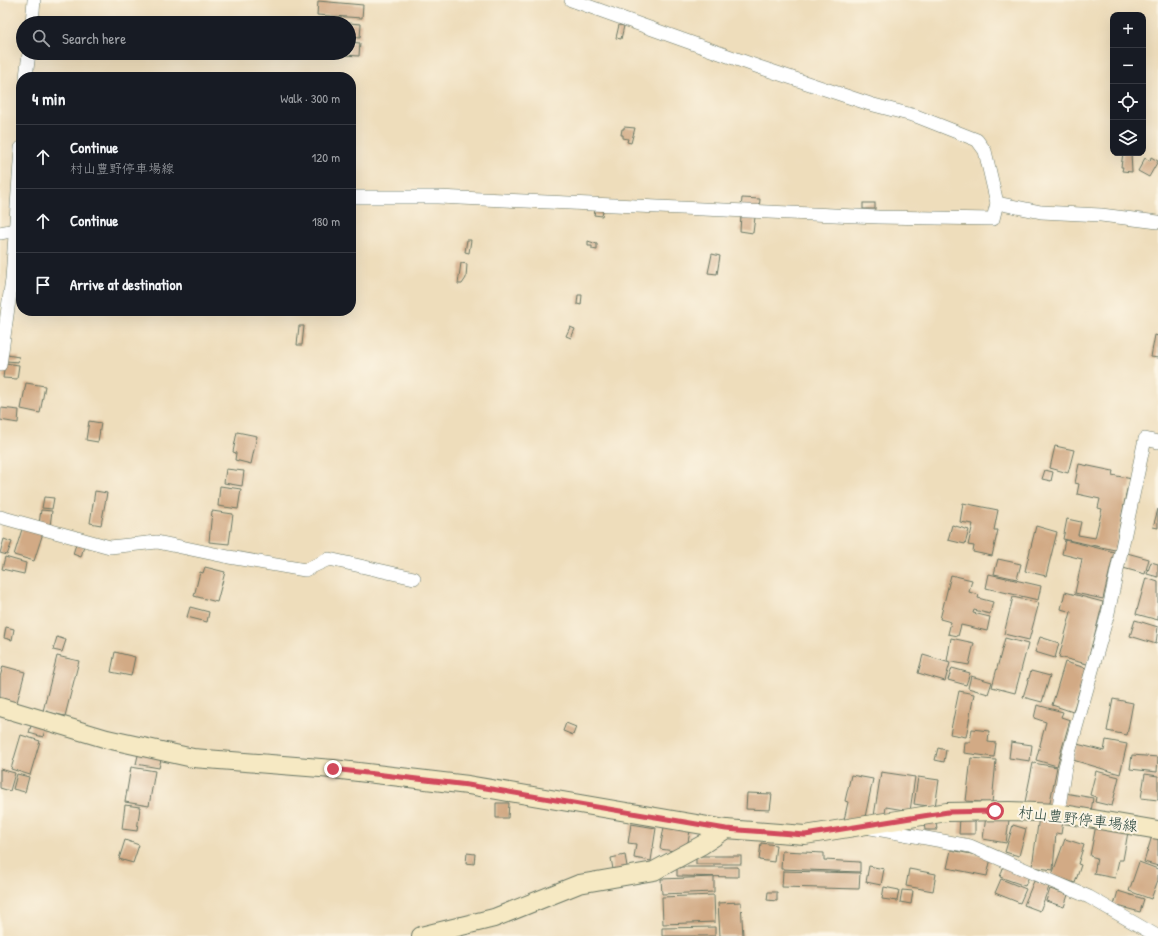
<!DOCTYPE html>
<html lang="en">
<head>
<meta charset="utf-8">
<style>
	:root { --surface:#171b24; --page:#242831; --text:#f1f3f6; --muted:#9ea1a6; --line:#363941 }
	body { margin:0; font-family:"Patrick Hand","Klee One",sans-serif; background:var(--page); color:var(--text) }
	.controls { position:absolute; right:12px; top:12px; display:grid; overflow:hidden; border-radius:8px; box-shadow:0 4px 16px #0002 }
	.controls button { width:36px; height:36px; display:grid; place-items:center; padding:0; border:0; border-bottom:1px solid var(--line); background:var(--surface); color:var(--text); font:20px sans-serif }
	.stop { position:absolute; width:12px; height:12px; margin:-9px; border:3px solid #d1495b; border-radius:50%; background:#fff }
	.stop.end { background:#d1495b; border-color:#fff; box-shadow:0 1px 4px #0008 }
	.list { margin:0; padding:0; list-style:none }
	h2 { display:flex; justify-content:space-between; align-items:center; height:52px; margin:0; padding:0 16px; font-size:17px }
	h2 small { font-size:13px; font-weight:400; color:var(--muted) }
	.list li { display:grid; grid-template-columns:26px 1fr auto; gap:12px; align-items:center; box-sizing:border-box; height:64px; padding:0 16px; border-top:1px solid var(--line) }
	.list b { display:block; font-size:15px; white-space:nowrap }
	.list p { margin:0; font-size:13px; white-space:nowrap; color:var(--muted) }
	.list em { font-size:13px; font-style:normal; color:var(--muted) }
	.icon { flex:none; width:22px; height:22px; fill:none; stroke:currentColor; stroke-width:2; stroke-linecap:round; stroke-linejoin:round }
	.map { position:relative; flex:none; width:1158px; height:936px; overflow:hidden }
	.search { position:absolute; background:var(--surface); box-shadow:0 4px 16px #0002; left:16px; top:16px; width:340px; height:44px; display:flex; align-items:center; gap:10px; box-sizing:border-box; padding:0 14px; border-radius:22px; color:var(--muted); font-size:15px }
	.panel { position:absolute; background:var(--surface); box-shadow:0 4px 16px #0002; left:16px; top:72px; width:340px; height:244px; border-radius:16px }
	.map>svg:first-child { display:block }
	.building { fill:#d2aa85 }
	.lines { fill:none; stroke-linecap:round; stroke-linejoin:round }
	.street-casing { stroke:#677563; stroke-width:14 }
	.secondary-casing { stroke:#677563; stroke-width:20 }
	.street { stroke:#fff; stroke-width:13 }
	.secondary { stroke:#f6e9c3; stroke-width:18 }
	.route { stroke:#d1495b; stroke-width:5 }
	.labels { text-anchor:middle; stroke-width:4; stroke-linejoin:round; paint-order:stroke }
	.street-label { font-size:15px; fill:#1f3d34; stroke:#fcf5e5 }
</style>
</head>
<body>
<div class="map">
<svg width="1158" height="936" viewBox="0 0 1158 936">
	<rect width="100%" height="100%" fill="#fcf5e5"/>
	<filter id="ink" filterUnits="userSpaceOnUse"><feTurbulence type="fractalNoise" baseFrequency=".025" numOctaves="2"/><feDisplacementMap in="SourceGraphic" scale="8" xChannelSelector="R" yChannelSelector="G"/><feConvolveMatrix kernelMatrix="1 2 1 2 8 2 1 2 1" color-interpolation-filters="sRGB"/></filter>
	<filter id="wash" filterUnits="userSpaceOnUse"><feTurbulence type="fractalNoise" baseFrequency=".012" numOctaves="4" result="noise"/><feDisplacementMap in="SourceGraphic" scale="16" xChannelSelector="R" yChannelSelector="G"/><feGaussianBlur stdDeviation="0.9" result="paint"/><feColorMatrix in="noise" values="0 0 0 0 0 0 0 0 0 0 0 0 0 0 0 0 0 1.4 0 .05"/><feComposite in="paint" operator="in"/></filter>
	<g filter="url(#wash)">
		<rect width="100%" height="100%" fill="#edb"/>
		<g id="blocks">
			<!-- building -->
			<g class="building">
				<path d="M318,1l45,4 -1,13 -45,-3z"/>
				<path d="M349,23l12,1 -1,14 -11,-1z"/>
				<path d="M619,25l5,1 -3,13 -5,-1z"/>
				<path d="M349,42l11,1 -1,13 -30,-2 20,-1z"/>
				<path d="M624,127l11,1 -4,15 -4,-1 1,-3 -5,-1v-3h-2l1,-6h2z"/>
				<path d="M1123,153h8l1,19 -10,-1 1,-4h-2z"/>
				<path d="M1151,157l7,4 -9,16 -11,-6 7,-13 5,3z"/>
				<path d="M742,198l18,1 -1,11 -18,-1z"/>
				<rect x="863" y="203" width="12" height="6"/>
				<path d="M595,210l8,1 -1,5 -8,-1z"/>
				<path d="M741,215l14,2 -2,16 -13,-2z"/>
				<path d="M467,240h4l-2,13 -4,-1z"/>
				<path d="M588,241l9,3v6l-5,-1v-3h-4z"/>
				<path d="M712,254l8,2 -3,18 -9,-1z"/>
				<path d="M461,263l6,1 -1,14 -4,6h-4z"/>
				<path d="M578,295h4l-1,10 -4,-1z"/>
				<path d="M299,326h5l-2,19h-5z"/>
				<path d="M570,327l5,2 -4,9 -5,-2z"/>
				<path d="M1155,335l3,1v22l-7,-1z"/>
				<path d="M7,355l12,2 -1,5 -12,-1z"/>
				<path d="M5,363l14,2 -2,14 -14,-1z"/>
				<path d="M26,383l19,3 -5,27 -19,-4z"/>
				<path d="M1,408l18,2 -1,13 -18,-3z"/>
				<path d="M89,421l12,2 -3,19 -12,-2z"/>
				<path d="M237,432l20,4 -6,28 -16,-4 1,-7 -3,-1z"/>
				<path d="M1055,446l19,4 -6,23 -18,-5z"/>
				<path d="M1079,464l34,7 -1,4 20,4 -2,10h-3l-12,61 -52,-11 4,-20 14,3 -3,13 17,3 7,-29 -4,-1 2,-9 -23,-5 2,-10 -4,-1z"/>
				<path d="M226,469l18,2 -2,15 -18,-3z"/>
				<path d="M1045,470l8,2 -2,9 -9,-2z"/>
				<path d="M220,486l21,3 -3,20 -20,-3z"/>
				<path d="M95,491l12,2 -6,32 -11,-2z"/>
				<path d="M44,497l10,1 -2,11 -10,-1z"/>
				<path d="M963,503l35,7 -4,20h4l-6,26 -19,-4 1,-6 -6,-1 5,-21 -13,-2z"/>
				<path d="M1158,509v19l-5,-1z"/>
				<path d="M41,510l11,1 -2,15 -11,-2z"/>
				<path d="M212,511l21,3 -4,30 -20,-2z"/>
				<path d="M952,525l17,5 -4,14 -17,-4z"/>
				<path d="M23,526l20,7 -9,28 -20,-6z"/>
				<path d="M1036,526l21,6 -11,44 -21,-5z"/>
				<path d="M4,539l8,3 -5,13 -7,-2z"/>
				<path d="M1065,540l49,12 -11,47 -28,-6 7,-34 -20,-5z"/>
				<path d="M76,544l8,2 -3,11 -8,-3z"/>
				<path d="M1127,553l22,6 -4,15 -22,-6z"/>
				<path d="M5,557l21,6 -2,11 -22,-5z"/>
				<path d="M998,559l23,5 -4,15 -23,-5z"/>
				<path d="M1151,562l7,2v13l-11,-3z"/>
				<path d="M205,567l20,5 -8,30 -23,-6 6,-24 3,1z"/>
				<path d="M989,574l52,12 -3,14 -52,-12z"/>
				<path d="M951,575l21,5 -3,12 10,3 -1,3 15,4 -3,12 -16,-4 -1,3 17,4 -3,14 -26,-6 -3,11 -10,-2 3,-12 -11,-3z"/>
				<path d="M1146,578l12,4v38l-22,-6z"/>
				<path d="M1065,592l38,10 -16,62 -28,-7 12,-45 -10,-3z"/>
				<path d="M1013,597l26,6 -10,37 -25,-6z"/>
				<path d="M190,607l19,5 -2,10 -20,-5z"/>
				<path d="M1135,620l23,7 -2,17 -26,-8z"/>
				<path d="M6,627l8,2 -2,11 -8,-2z"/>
				<path d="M57,637l9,3 -4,12 -9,-2z"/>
				<path d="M1040,637l19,6 -4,15 -20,-6z"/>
				<path d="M951,638l23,5 -5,22 -22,-4z"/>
				<path d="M1005,638l23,6 -13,49 -23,-6z"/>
				<path d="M115,652l20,5 -4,19 -20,-4z"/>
				<path d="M923,655l27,8 -5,18 -27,-8z"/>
				<path d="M57,656l22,5 -14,55 -22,-5z"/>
				<path d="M1065,662l21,6 -13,44 -21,-7z"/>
				<path d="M3,666l22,6 -9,34 -16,-5v-24z"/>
				<path d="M952,668l18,5 -4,12 -18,-5z"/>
				<path d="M1031,671l19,5 -8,26 -19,-5z"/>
				<path d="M971,676l21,6 -4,12 -20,-6z"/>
				<path d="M959,691l15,3 -8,43 -16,-3z"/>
				<path d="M1113,699l20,4 -6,32 -20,-4z"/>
				<path d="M1037,705l26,7 -2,5 9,3 -13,46 -21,-6 10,-38 -12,-4z"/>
				<path d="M32,722l14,4 -3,11 -14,-4z"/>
				<path d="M566,723l10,4 -3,8 -10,-4z"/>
				<path d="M972,729l17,2 -1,11 8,1 -2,14 -30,-4 1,-11h5z"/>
				<path d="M21,735l19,6 -10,34 -19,-6z"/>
				<path d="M1106,740l21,4 -7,30 -47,-14 4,-16 27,7z"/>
				<path d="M1011,742l21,3 -2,16 -21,-3z"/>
				<path d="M938,748l8,2 -2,12 -9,-2z"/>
				<path d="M139,751l23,4 -3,13 -23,-4z"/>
				<path d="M1132,755l26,2 -1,15 -27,-3z"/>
				<path d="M971,758l25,2 -4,43 -26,-2z"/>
				<path d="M1033,763l24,4 -8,40 -24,-5z"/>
				<path d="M131,767l24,4 -6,35 -24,-4z"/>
				<path d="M0,769l15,4 -5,18 -10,-3z"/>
				<path d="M1096,771l23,6 -7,29 -17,-4 1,-5 -6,-2z"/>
				<path d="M881,772l34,5 -5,34 -24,-4 -1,7 -11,2z"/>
				<path d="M17,774l12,3 -4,15 -12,-3z"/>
				<path d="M1145,774l13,2v24l-17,-2z"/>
				<path d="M851,775l22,4 -8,38 -21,3 4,-18 -3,-1z"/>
				<path d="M918,777l21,3 -4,27 -21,-3z"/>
				<path d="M747,793l25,1 -2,16 -24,-1z"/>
				<path d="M1065,793l28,5 -2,14 -29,-5z"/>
				<path d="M496,803h13l-1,15h-12z"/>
				<path d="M125,805l15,2 -3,24 -15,-2z"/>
				<path d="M986,816l23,4 -3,23 -23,-4z"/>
				<path d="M960,817h15v17h-16z"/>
				<path d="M1039,817l24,4 -2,13 -5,-1 -3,37 -21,-3z"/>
				<path d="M936,822l1,8h-12l-1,-7z"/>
				<path d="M631,824l25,4 -5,33 -17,-3 2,-14 -8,-1z"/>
				<path d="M1013,825l13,4 -7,27 -14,-4z"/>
				<path d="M1096,825l32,7 -5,28h-4l-4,18 -21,-4 3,-16 -7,-2z"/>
				<path d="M664,827l26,4 -2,11 -14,9 -14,-2z"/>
				<path d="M1152,836l6,2v28l-14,-4z"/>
				<path d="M1065,839l19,6 -6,19 3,1 -6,18 -23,-8z"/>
				<path d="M125,840l14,5 -6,18 -14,-4z"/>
				<path d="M761,843l15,2 -2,17 -15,-2z"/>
				<path d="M951,850l40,8 -4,18 -40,-8z"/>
				<path d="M782,851l42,2v7l36,2v10l-79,-3z"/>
				<path d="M467,853l8,1 -1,10 -8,-1z"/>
				<path d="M625,855l3,17 -14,3 -3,-17z"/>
				<rect x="696" y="856" width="45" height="8"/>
				<path d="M1139,862l19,7v11l-7,19 -22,-8z"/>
				<path d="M1004,865l26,9 -5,12 -25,-9z"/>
				<path d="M869,866l15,3 -3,16 -15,-3z"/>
				<path d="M677,867h61v10l-61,-1z"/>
				<path d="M909,869l27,5 -3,17 -27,-5z"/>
				<path d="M783,871l77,2 -1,16 -77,-2z"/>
				<path d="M714,877v15l-52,2 -1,-15z"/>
				<path d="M1001,879l25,10 -6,14 -25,-10z"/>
				<path d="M1034,881l15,6 -9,24 -16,-6z"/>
				<path d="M884,887l15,3 -2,11 -15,-2z"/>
				<path d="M1050,889l18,6 -4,12 -18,-6z"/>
				<path d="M902,890l11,1 -2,13 -11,-2z"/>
				<path d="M1118,891l26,8 -4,13 -26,-7z"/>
				<path d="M768,892h9v9l-10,-1z"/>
				<path d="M714,895l1,27 -52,2 -1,-27z"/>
				<path d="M741,902l2,34h-23l-2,-33z"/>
				<path d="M715,927v9h-53v-8z"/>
			</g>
		</g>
	</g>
	<g filter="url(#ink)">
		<use href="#blocks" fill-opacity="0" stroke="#677563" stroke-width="1"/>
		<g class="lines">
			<!-- street casing -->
			<g class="street-casing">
				<g id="street">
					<path d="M32,23l2,-23"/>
					<path d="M26,77l3,-24"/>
					<path d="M351,197h87l440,20 115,2 4,-16 -12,-52 -8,-11 -61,-24 -46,-12 -111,-37 -188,-67"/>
					<path d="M997,203l44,9 60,3 57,7"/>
					<path d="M0,233l21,-4"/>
					<path d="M0,365l12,-86 9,-131"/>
					<path d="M0,517l110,30 47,-5 72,15 76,13 24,-11 85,19"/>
					<path d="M1058,813l7,-46 43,-154 37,-174 13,3"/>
					<path d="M871,828l99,18 119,51 68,39"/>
				</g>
			</g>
			<!-- secondary casing -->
			<g class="secondary-casing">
				<g id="secondary">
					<path d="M0,707l107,32 86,19 140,11 135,16 258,44 79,6 142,-23 62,-1 49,2 100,17"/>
					<path d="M421,936l73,-18 85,-34 75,-13 48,-26 24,-16"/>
				</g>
			</g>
			<!-- street -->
			<use href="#street" class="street"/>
			<!-- secondary -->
			<use href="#secondary" class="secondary"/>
		</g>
	</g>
	<g class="lines" filter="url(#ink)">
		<!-- route -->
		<path class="route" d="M333,769l135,16 258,44 79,6 143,-23 47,-1"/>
	</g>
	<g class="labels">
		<!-- street labels -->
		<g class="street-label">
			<text transform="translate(1078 819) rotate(7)" y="5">村山豊野停車場線</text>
		</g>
	</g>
</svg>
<div class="controls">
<button>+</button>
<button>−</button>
<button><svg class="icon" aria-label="locate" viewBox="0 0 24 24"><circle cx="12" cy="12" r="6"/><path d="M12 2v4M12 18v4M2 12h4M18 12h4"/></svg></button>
<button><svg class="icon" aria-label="layers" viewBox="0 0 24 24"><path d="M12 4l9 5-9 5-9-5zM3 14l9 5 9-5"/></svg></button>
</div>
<div class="stop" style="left:995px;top:811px"></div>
<div class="stop end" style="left:333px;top:769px"></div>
<div class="search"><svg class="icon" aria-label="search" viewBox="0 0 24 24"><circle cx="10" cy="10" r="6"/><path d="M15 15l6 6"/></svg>Search here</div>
<section class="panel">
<h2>4 min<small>Walk · 300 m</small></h2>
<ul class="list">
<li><svg class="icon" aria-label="ahead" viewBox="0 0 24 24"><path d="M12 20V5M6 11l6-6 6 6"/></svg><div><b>Continue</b><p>村山豊野停車場線</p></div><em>120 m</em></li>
<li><svg class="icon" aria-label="ahead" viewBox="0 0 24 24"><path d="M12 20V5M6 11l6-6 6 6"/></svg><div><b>Continue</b></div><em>180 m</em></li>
<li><svg class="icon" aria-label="arrive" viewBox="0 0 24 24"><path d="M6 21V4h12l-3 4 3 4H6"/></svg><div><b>Arrive at destination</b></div></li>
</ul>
</section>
</div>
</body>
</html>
